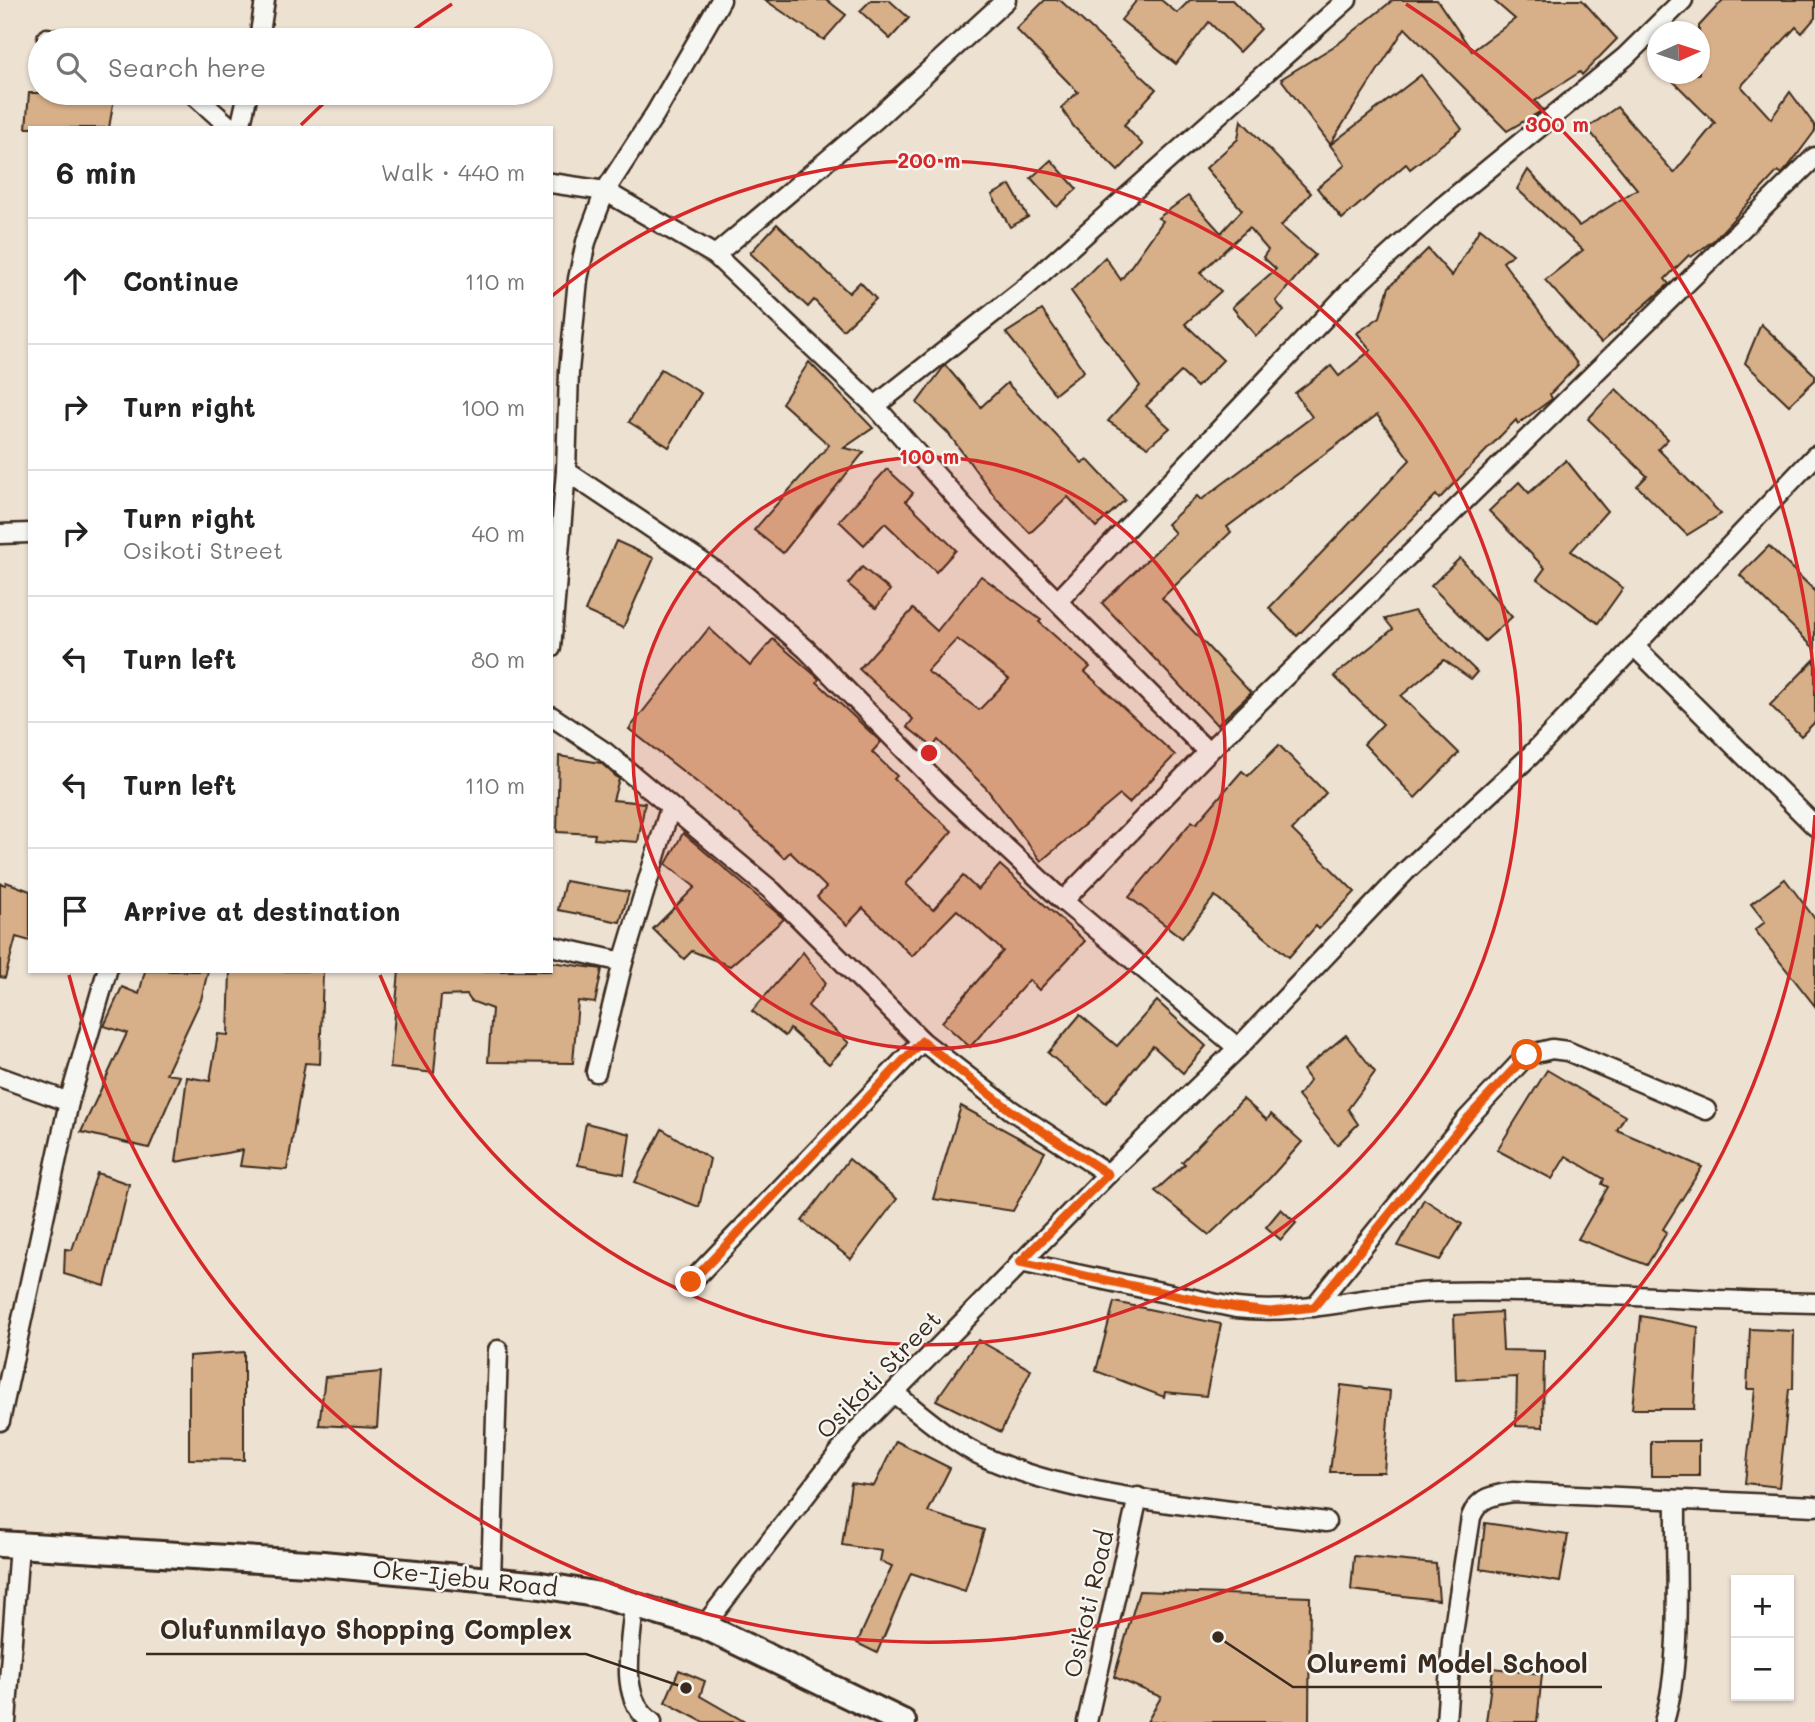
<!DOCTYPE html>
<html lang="en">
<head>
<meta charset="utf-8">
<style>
	:root { --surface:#fff; --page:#f2f2f2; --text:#222; --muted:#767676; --line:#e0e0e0 }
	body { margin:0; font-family:Mali,sans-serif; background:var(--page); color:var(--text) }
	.controls { position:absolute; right:21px; bottom:21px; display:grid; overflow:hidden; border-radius:0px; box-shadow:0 2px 5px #0004 }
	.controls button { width:63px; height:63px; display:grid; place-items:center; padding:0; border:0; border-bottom:2px solid var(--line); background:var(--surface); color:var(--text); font:35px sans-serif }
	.compass { position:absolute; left:1647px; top:21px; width:63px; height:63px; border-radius:50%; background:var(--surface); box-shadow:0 2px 5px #0004; rotate:87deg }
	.stop { position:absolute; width:21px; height:21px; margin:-16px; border:5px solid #ea580c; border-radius:50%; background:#fff }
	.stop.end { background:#ea580c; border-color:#fff; box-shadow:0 2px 7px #0008 }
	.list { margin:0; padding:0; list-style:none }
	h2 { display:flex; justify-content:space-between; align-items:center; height:91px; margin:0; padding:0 28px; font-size:30px }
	h2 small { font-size:23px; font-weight:400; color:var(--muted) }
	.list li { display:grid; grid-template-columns:46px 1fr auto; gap:21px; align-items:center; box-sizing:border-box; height:126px; padding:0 28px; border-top:2px solid var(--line) }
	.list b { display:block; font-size:26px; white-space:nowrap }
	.list p { margin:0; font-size:23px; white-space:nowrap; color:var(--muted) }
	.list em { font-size:23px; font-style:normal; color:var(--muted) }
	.icon { flex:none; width:38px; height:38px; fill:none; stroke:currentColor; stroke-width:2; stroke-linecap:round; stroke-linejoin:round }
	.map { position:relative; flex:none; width:1815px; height:1722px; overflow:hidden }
	.search { position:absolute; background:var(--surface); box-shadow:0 2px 5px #0004; left:28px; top:28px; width:525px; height:77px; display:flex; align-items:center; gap:18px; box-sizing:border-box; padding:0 24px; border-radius:38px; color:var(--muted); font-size:26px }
	.panel { position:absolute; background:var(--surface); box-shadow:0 2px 5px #0004; left:28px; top:126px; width:525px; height:847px; border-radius:0px }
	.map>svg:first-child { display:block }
	.building { fill:#d7af88; stroke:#3b2a1e; stroke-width:2; fill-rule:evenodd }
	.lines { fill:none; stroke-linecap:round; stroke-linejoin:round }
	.minor-casing { stroke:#3b2a1e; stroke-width:23 }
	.secondary-casing { stroke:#3b2a1e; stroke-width:30 }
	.minor { stroke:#f6f6f2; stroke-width:18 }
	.secondary { stroke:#f6f6f2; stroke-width:24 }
	.route { stroke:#ea580c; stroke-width:9 }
	.ring { fill:none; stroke:#d62828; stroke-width:3.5 }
	.labels { text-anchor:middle; stroke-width:5; stroke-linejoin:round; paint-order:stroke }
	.street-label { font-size:24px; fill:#3b2a1e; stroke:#f6f6f2 }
	.centre { fill:#d62828; stroke:#f6f6f2; stroke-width:3.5 }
	.ring-label { font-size:21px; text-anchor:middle; font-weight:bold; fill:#d62828; stroke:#f6f6f2; stroke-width:5; stroke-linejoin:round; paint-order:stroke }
	.leader { fill:none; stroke:#3b2a1e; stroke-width:2.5 }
	.callout-dot { fill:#3b2a1e; stroke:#f6f6f2; stroke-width:2.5 }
	.callout-label { font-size:26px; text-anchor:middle; font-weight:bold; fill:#3b2a1e; stroke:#f6f6f2; stroke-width:5; stroke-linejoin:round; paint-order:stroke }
</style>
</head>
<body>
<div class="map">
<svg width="1815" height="1722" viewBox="0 0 1815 1722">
	<rect width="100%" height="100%" fill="#ede1d2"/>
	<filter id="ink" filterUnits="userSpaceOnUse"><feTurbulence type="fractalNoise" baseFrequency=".0143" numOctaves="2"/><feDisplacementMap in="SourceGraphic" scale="14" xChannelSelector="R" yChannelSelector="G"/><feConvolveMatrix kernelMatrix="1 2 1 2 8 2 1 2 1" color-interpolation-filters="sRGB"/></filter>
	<g filter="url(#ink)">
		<!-- building -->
		<g class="building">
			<path d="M765,0h62l19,15 -22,25z"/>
			<path d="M871,0h18l20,18 -19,21 -30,-28z"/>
			<path d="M1045,0h15l96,89 -32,36 19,20 -25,26 -44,-44 -13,-19 17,-16 -62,-63z"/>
			<path d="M1137,0h24l16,13 13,-13h42l29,29 -22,23 -30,-30 -33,42 -55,-44z"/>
			<path d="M1393,0h44l35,51 43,-32 -22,-19h89l35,39 -35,36 -2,-3 -45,29 8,9 -36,21 -102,-103 -75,116 -49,-65 58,-36z"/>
			<path d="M1723,0h92v18l-13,15 -6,-6 -55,59 30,33 19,-27 25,34v5l-27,36 -6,7 -4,-3 -64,69 -23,17 -2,-2 -24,24 4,5 -68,59 -56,-63 38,-30 -66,-61 11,-19 51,56 58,-37 -50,-61 30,-21 57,66 41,-50 -49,-49h33v-48z"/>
			<path d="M1421,75l41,54 -52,40 -4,-5 -64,55 -25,-31 28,-23 -15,-20z"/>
			<path d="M29,93h86l-6,35h-83z"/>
			<path d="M1241,120l70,73 -30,33 34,29 -39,46 8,10 -28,25 -24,-29 44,-38 -13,-12 5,-7 -19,-22 -49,45 21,18 -36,33 38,36 -26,27 -16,-15 -35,34 24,22 -22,19 -40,-26 32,-35 -69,-95 34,-34 16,23 42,-59 -5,-3 30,-22 33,37 21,-23 -36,-42 32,-29z"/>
			<path d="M1051,160l26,29 -20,18 -26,-29z"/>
			<path d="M1010,185l18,32 -18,10 -18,-32z"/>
			<path d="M777,224l72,69 11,-11 16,17 -33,31 -29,-30 -6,7 -58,-54z"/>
			<path d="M1480,228l33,26 -10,8 75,103 -28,29 2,5 -34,25 -2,-4 -77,79 -3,-4 -139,141 -28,-28 141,-148 -33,-45 -150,112 4,5 -69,66 89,95 -34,32 -115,-122 73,-70 -8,-9 30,-28 4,4 111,-83 -17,-24 36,-27 8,10 32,-26 -14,-17 23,-16 9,-30 39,-38 24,27z"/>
			<path d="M1042,310l42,61 -29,23 -49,-61z"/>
			<path d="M1761,324l54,51v5l-26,25 -44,-42z"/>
			<path d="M809,362l64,66 -29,20 20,4 -81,101 -29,-23 75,-85 -47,-42z"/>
			<path d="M945,365l36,42 26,-24 75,80 5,-4 38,41 -29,27 -28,-30 -38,36 -34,-35 -48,-65 -31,-30z"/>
			<path d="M661,369l40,24 -32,54 -40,-25z"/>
			<path d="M1616,389l52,50 -10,10 63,65 -34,21 -50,-49 10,-10 -59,-57z"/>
			<path d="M1566,460l41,51 -36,40 52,37 -25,35 -61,-44 8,-11 -56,-57 30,-29 10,11z"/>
			<path d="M887,469l26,24 -7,8 50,49 -20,22 -51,-49 -21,22 -25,-24z"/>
			<path d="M616,541l38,17 -31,70 -38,-17z"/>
			<path d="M1769,546l46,45v58l-75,-74z"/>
			<path d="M1460,558l52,59 -27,24 -54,-55z"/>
			<path d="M862,567l28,23 -14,18 -28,-24z"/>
			<path d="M981,576l60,44 -2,2 51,45 -5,5 90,83 -46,48 -9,-8 -79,66 -55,-73 -48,-48 -5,7 -26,-20 6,-8 -54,-50 54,-60 24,22zM957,639l52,40 -30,31 -52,-39z"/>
			<path d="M1414,611l63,61 -6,7 -27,-19 -43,36 58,57 -44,45 -51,-54 19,-20 -49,-48 59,-47 -8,-10z"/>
			<path d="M709,628l41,38 23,-27 43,37 3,3 -2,3 64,60 -9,10 25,24 -3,3 58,52 -46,53 27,26 30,-34 15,14 22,-25 85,76 -46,49 -10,-10 -59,67 -28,-25 61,-71 -46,-41 -45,46 -49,-48 -16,17 -30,-28 9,-10 -36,-35 -6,6 -44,-42 -111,-87z"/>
			<path d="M1815,659v63l-14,14 -31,-31z"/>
			<path d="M1279,745l47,48 -34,37 63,62 -36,37 -3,-3 -27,31 -74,-61 -33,42 -53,-41 63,-76 4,3 46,-53 6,5z"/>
			<path d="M559,756l42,7 18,16 -6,21 32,3 -7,39 -44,-3 1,-5 -38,-2z"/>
			<path d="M683,833l101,86 -54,47 -38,-15 -8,8 -31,-30 42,-42 -29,-23z"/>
			<path d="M1785,879l30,40v87l-60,-76 10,-8 -14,-18z"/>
			<path d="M565,881l64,11 -9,30 -62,-12z"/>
			<path d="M6,882l24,9v50l-14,-4 -11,41 -5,-1v-94l5,2z"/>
			<path d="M803,952l23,31 -18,23 41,37 -20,21 -39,-35 -5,7 -33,-25z"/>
			<path d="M551,962l51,7 -7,34 -17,-2 -5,62 -85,-1 4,-53 -21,-8 -4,-6 -26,1 -7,77 -44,-5 9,-97h152z"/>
			<path d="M145,971h63l-7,29 -35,74 14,2 -31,72 -68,-16 46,-99 -23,-7 18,-39 17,7z"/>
			<path d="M230,971h93l-3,93 -15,-1 -18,107 -47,-4 3,-16 -67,12 11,-85 23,4 8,-47 10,1z"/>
			<path d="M1157,1001l49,45 -23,27 -30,-27 -47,57 -58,-50 32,-38 37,31z"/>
			<path d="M1346,1035l29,37 -27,37 10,15 -21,21 -39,-49 12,-16 -7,-10z"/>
			<path d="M1547,1070l78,46 -8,14 85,37 -39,62 4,3 -20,33 -69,-26 30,-52 -6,-3 2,-5 -38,-23 -14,23 -55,-29z"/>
			<path d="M1243,1099l24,21 4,-6 31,28 -33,37 -60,56 -54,-44 30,-27 -3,-2z"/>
			<path d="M961,1106l84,46 -32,59 -80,-12z"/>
			<path d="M586,1123l44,11 -6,40 -46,-9z"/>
			<path d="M662,1129l48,30 -11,48 -64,-25z"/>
			<path d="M849,1159l48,40 -46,60 -49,-38z"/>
			<path d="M97,1173l32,11 -24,102 -41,-12 1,-25 7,1z"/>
			<path d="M1424,1199l38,25 -22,36 -42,-14z"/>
			<path d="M1281,1209l15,14 -15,17 -15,-13z"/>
			<path d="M1114,1302l107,22 -15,72 -41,-4 -1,5 -68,-26z"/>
			<path d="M1501,1312l2,38 41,1 -1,76 -27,-1 1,-49 -61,3 -2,-65z"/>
			<path d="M1641,1316l57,11 -4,82h-62z"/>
			<path d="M1750,1329l44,2 -1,58h-4l-10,98 -34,-4 10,-94h-8z"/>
			<path d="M978,1340l53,30 -30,62 -65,-32z"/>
			<path d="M244,1352v108l-55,-1v-103z"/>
			<path d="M381,1372l-4,56 -58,-3 6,-48z"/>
			<path d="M1341,1385l49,6 -6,81h-54z"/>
			<path d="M896,1441l54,27 -22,44 56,18 -19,61 -54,-18 -34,80 -20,-10 35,-77 -12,-5 2,-10 -40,-6 9,-62 23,3z"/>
			<rect x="1651" y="1441" width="48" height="35"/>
			<path d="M1485,1523l83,12 -8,47 -80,-13z"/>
			<path d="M1354,1556l82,8 3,36 -88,-10z"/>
			<path d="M1139,1591l171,6 -1,125h-162l14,-25 -47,-20z"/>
			<path d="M1493,1668l49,6 -5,48h-51z"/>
			<path d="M679,1670l26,11 -5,15 45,26h-42l-38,-20z"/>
		</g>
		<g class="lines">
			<!-- minor casing -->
			<g class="minor-casing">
				<g id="minor">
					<path d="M47,38l8,2"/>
					<path d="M259,40l6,-40"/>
					<path d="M192,93l39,35"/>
					<path d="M240,128l8,-35"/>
					<path d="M551,183l54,8 110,64 160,151 100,113 233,233"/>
					<path d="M715,255l160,-135 131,-120"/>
					<path d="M875,406l151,-119 321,-287"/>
					<path d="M566,471l154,103 86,75 140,143 117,109 175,147 -130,126 -253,258 -151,194"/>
					<path d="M0,534l30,-1"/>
					<path d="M1058,601l293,-311 91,-83 183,-150 58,-57"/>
					<path d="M1634,646l181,180"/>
					<path d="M551,648l15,-177 3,-100 9,-92 8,-37 19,-51 50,-77 66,-114"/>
					<path d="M551,716l54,36 167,139 150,150 89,69 97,64"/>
					<path d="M1063,901l145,-149 607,-595"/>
					<path d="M551,946l72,16"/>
					<path d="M1238,1048l167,-176 125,-116 285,-300"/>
					<path d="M596,1072l27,-110 47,-154"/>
					<path d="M0,1077l69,25"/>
					<path d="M1020,1262l216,46c68,8 133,-14 201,-16 126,-3 252,9 378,11"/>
					<path d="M691,1282l231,-241"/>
					<path d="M1314,1307l153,-188 60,-64 25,-6 15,2 139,59"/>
					<path d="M895,1394c25,19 50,42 77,57 93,49 249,57 354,71"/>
					<path d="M0,1421l69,-319 38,-131"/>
					<path d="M491,1580l7,-230"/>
					<path d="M634,1604c-2,36 -18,95 18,118"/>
					<path d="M6,1722l13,-177"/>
					<path d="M1087,1722l51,-225"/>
					<path d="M1446,1722l6,-82 19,-123c8,-20 22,-22 42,-25l302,14"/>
					<path d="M1664,1722c19,-64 11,-153 12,-221"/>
				</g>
			</g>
			<!-- secondary casing -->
			<g class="secondary-casing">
				<path id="secondary" d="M0,1544l323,20 218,21 59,10 104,31 199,96"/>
			</g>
			<!-- minor -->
			<use href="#minor" class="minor"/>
			<!-- secondary -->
			<use href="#secondary" class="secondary"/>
		</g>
	</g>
	<g class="lines" filter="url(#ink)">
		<!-- route -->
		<path class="route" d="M691,1282l231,-241 88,69 98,64 -88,88 216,46 34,4 44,-5 153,-188 60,-64"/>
	</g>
	<!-- distance rings -->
	<circle cx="929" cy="753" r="296" fill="#d62828" fill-opacity=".12"/>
	<g class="ring">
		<circle cx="929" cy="753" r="296"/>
		<path d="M552 296A592 592 0 1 1 380 975"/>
		<path d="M1815 815A888 888 0 0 1 69 975M301 125A888 888 0 0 1 335 93M401 39A888 888 0 0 1 452 4M1406 4A888 888 0 0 1 1815 691"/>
	</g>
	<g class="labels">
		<!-- street labels -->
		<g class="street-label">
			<text transform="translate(879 1375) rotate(-46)" y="8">Osikoti Street</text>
			<text transform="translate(465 1579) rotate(6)" y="8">Oke-Ijebu Road</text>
			<text transform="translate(1089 1604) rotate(-77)" y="8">Osikoti Road</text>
		</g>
	</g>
	<circle cx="929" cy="753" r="10" class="centre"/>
	<g class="ring-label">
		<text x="1557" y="132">300 m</text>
		<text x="929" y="168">200 m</text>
		<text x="929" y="464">100 m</text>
	</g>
	<!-- callouts -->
	<path class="leader" d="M686 1688L586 1654H146M1218 1637L1293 1687H1602"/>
	<g class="callout-dot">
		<circle cx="686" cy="1688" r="7"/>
		<circle cx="1218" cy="1637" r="7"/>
	</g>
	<g class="callout-label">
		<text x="366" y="1639">Olufunmilayo Shopping Complex</text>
		<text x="1447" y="1673">Oluremi Model School</text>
	</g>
</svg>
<div class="controls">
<button>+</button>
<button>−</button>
</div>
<svg class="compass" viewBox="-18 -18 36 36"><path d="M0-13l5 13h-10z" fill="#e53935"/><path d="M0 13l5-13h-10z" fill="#767676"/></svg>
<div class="stop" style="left:1527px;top:1055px"></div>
<div class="stop end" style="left:691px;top:1282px"></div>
<div class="search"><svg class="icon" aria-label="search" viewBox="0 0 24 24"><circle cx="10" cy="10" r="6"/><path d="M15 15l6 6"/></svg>Search here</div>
<section class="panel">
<h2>6 min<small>Walk · 440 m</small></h2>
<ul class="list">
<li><svg class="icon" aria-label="ahead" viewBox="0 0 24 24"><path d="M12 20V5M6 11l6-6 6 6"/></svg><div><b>Continue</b></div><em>110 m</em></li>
<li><svg class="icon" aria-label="right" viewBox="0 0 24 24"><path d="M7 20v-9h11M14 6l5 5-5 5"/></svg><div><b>Turn right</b></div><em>100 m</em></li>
<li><svg class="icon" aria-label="right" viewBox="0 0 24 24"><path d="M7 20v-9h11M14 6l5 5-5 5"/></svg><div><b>Turn right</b><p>Osikoti Street</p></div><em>40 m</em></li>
<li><svg class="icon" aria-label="left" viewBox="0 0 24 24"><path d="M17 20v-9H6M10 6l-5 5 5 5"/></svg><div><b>Turn left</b></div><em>80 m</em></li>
<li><svg class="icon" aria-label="left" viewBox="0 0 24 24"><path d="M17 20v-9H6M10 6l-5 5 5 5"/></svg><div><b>Turn left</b></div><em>110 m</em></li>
<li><svg class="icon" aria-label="arrive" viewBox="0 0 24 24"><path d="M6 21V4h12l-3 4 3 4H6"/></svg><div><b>Arrive at destination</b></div></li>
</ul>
</section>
</div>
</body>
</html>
